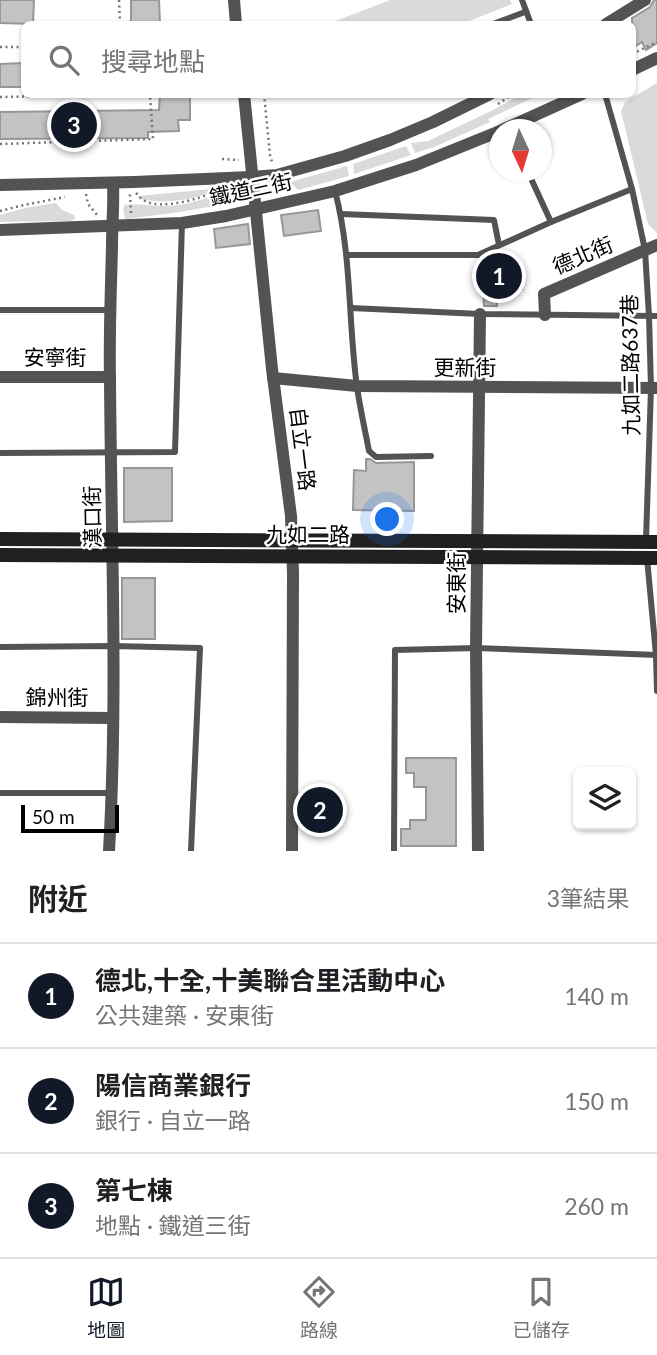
<!DOCTYPE html>
<html lang="zh-TW">
<head>
<meta charset="utf-8">
<style>
	:root { --surface:#fff; --page:#f2f2f2; --text:#202124; --muted:#757577; --line:#e0e0e0; --accent:#111827 }
	body { margin:0; font-family:Lato,"Noto Sans TC",sans-serif; background:var(--page); color:var(--text) }
	.controls { position:absolute; right:21px; bottom:21px; display:grid; overflow:hidden; border-radius:10px; box-shadow:0 2px 5px #0004 }
	.controls button { width:63px; height:63px; display:grid; place-items:center; padding:0; border:0; border-bottom:2px solid var(--line); background:var(--surface); color:var(--text); font:35px sans-serif }
	.compass { position:absolute; left:489px; top:119px; width:63px; height:63px; border-radius:50%; background:var(--surface); box-shadow:0 2px 5px #0004; rotate:176deg }
	.scale { position:absolute; left:21px; bottom:18px; width:98px; box-sizing:border-box; padding-left:7px; border:4px solid #000; border-top:0; font-size:19px; line-height:24px; white-space:nowrap; color:#000; -webkit-text-stroke:5px #fff; paint-order:stroke }
	.you { position:absolute; left:388px; top:520px; width:24px; height:24px; margin:-18px; border:5px solid #fff; border-radius:50%; background:#1a73e8; box-shadow:0 0 0 10px #1a73e833 }
	.badge { display:grid; place-items:center; width:46px; height:46px; border-radius:50%; background:var(--accent); color:#fff; font-size:23px; font-weight:700 }
	.pin { position:absolute; translate:-50% -50%; border:4px solid #fff; box-shadow:0 2px 7px #0006 }
	.list { margin:0; padding:0; list-style:none }
	h2 { display:flex; justify-content:space-between; align-items:center; height:91px; margin:0; padding:0 28px; font-size:30px }
	h2 small { font-size:23px; font-weight:400; color:var(--muted) }
	.list li { display:grid; grid-template-columns:46px 1fr auto; gap:21px; align-items:center; box-sizing:border-box; height:105px; padding:0 28px; border-top:2px solid var(--line) }
	.list b { display:block; font-size:26px; white-space:nowrap }
	.list p { margin:0; font-size:23px; white-space:nowrap; color:var(--muted) }
	.list em { font-size:23px; font-style:normal; color:var(--muted) }
	.icon { flex:none; width:38px; height:38px; fill:none; stroke:currentColor; stroke-width:2; stroke-linecap:round; stroke-linejoin:round }
	.map { position:relative; flex:none; width:657px; height:851px; overflow:hidden }
	.search { position:absolute; background:var(--surface); box-shadow:0 2px 5px #0004; left:21px; right:21px; top:21px; height:77px; display:flex; align-items:center; gap:18px; box-sizing:border-box; padding:0 24px; border-radius:10px; color:var(--muted); font-size:26px }
	.sheet { height:406px; background:var(--surface) }
	nav { display:flex; justify-content:space-around; align-items:center; box-sizing:border-box; height:98px; border-top:2px solid var(--line); background:var(--surface); font-size:19px; color:var(--muted) }
	nav a { display:grid; justify-items:center; gap:4px }
	nav .on { color:var(--accent) }
	.map>svg:first-child { display:block }
	.green { fill:#dadada }
	.building { fill:#c3c3c3; stroke:#979797; stroke-width:2 }
	.lines { fill:none; stroke-linecap:round; stroke-linejoin:round }
	.path { stroke:#757575; stroke-width:2.5; stroke-dasharray:2 3.5; stroke-linecap:butt }
	.lane { stroke:#535353; stroke-width:6 }
	.street { stroke:#535353; stroke-width:12 }
	.secondary { stroke:#202020; stroke-width:14 }
	.labels { text-anchor:middle; stroke-width:5; stroke-linejoin:round; paint-order:stroke }
	.street-label { font-size:21px; fill:#000; stroke:#fff }
</style>
</head>
<body>
<div class="map">
<svg width="657" height="851" viewBox="0 0 657 851">
	<rect width="100%" height="100%" fill="#fff"/>
	<!-- green -->
	<g class="green">
		<path d="M390,0h120l2,4 -50,20h-134z"/>
		<path d="M657,83v150l-9,-9 -27,-113 4,-9z"/>
		<path d="M520,95h19l-51,24 2,3 -56,25 -19,6 -4,-10 17,-2 63,-30z"/>
		<path d="M406,146l5,9 -57,19 -1,-10z"/>
		<path d="M347,166l2,10 -51,14 -8,-8z"/>
		<path d="M211,189l1,3c-26,9 -47,12 -73,7l-1,-3z"/>
		<path d="M206,198l10,1 -1,7 -42,7 -48,6 -2,-10 2,-4c12,-1 23,0 35,1 16,1 31,-3 46,-8z"/>
		<path d="M56,203l6,7 12,5 1,4 -4,2 -71,1v-7l25,-7z"/>
	</g>
	<!-- building -->
	<g class="building">
		<path d="M0,0h34l-1,24 -33,-1z"/>
		<path d="M131,0h28l1,24h-29z"/>
		<path d="M654,0h3v43l-11,7 -4,-8 -9,6 -1,-30 18,-11z"/>
		<path d="M24,63v24h-24v-23z"/>
		<path d="M160,94h30v26h-12l1,11 -31,1v6l-148,1v-27l159,-2z"/>
		<path d="M318,210l3,21 -37,5 -3,-21z"/>
		<path d="M248,224l2,20 -34,4 -2,-19z"/>
		<path d="M507,256l15,33 -25,1v16h-13l-2,-43 6,-4z"/>
		<path d="M366,459h4l6,4 38,-1v49l-61,-1 1,-40 12,1z"/>
		<path d="M124,468h48v53l-48,1z"/>
		<rect x="122" y="578" width="33" height="61"/>
		<path d="M406,758h50v88h-55v-17h9v-9h16v-33h-12v-14h-8z"/>
	</g>
	<g class="lines">
		<!-- path -->
		<g class="path">
			<path d="M119,0l1,24"/>
			<path d="M0,47h24"/>
			<path d="M632,54l25,-12"/>
			<path d="M264,94l6,61 2,7"/>
			<path d="M0,97l150,-3"/>
			<path d="M498,104l15,-10"/>
			<path d="M0,144l153,-5 -3,-44"/>
			<path d="M222,159l17,1"/>
			<path d="M215,192l5,13"/>
			<path d="M136,193c3,3 5,6 9,8 17,9 53,-2 70,-9"/>
			<path d="M86,194l2,10 9,11"/>
			<path d="M0,211l24,-6 41,-8"/>
			<path d="M131,213l-1,-18 1,-1"/>
		</g>
		<!-- lane -->
		<g class="lane">
			<path d="M522,0l9,24"/>
			<path d="M493,24l32,-12"/>
			<path d="M605,94l27,95 13,61 4,66 2,72 -5,152"/>
			<path d="M528,172l23,50"/>
			<path d="M335,191c17,64 13,131 22,196 3,21 8,43 12,64l7,6 55,-1"/>
			<path d="M341,214l153,6 5,25"/>
			<path d="M347,255h131l73,-33 81,-33"/>
			<path d="M351,308l129,6 177,2"/>
			<path d="M0,310h110"/>
			<path d="M0,453l175,-1 7,-229"/>
			<path d="M647,558l9,97 1,36"/>
			<path d="M0,647l113,-1 87,2 -9,203"/>
			<path d="M0,793h111"/>
			<path d="M394,851l1,-201 81,-2 181,7"/>
		</g>
		<!-- street -->
		<g class="street">
			<path d="M234,0l2,24"/>
			<path d="M606,24l39,-24"/>
			<path d="M632,70l25,-12"/>
			<path d="M244,94l28,275 19,147 2,57 -1,278"/>
			<path d="M502,130l80,-36"/>
			<path d="M0,185l134,-3 117,-5 26,-2 68,-19 45,-16 43,-18 57,-28"/>
			<path d="M0,230l182,-7 44,-7 109,-25 81,-26 84,-34"/>
			<path d="M545,315l-1,-21 113,-49"/>
			<path d="M0,377h110"/>
			<path d="M273,378l84,8 300,2"/>
			<path d="M0,717l113,1"/>
			<path d="M109,851c9,-157 2,-315 1,-472 -1,-44 1,-89 2,-133 0,-21 2,-42 1,-63"/>
			<path d="M478,851l-2,-203 4,-334"/>
		</g>
		<!-- secondary -->
		<g class="secondary">
			<path d="M0,539l657,3"/>
			<path d="M0,555l657,3"/>
		</g>
	</g>
	<g class="labels">
		<!-- street labels -->
		<g class="street-label">
			<text transform="translate(251 190) rotate(-12)" y="7">鐵道三街</text>
			<text transform="translate(583 256) rotate(-23)" y="7">德北街</text>
			<text x="55" y="365">安寧街</text>
			<text transform="translate(631 365) rotate(-91)" y="7">九如二路637巷</text>
			<text x="465" y="375">更新街</text>
			<text transform="translate(302 449) rotate(83)" y="7">自立一路</text>
			<text transform="translate(93 517) rotate(-91)" y="7">漢口街</text>
			<text x="308" y="542">九如二路</text>
			<text transform="translate(457 583) rotate(-90)" y="7">安東街</text>
			<text x="57" y="705">錦州街</text>
		</g>
	</g>
</svg>
<div class="controls">
<button><svg class="icon" aria-label="layers" viewBox="0 0 24 24"><path d="M12 4l9 5-9 5-9-5zM3 14l9 5 9-5"/></svg></button>
</div>
<svg class="compass" viewBox="-18 -18 36 36"><path d="M0-13l5 13h-10z" fill="#e53935"/><path d="M0 13l5-13h-10z" fill="#757577"/></svg>
<div class="scale">50 m</div>
<div class="you"></div>
<div class="pin badge" style="left:499px;top:276px">1</div>
<div class="pin badge" style="left:320px;top:810px">2</div>
<div class="pin badge" style="left:74px;top:125px">3</div>
<div class="search"><svg class="icon" aria-label="search" viewBox="0 0 24 24"><circle cx="10" cy="10" r="6"/><path d="M15 15l6 6"/></svg>搜尋地點</div>
</div>
<section class="sheet">
<h2>附近<small>3筆結果</small></h2>
<ul class="list">
<li><span class="badge">1</span><div><b>德北,十全,十美聯合里活動中心</b><p>公共建築 · 安東街</p></div><em>140 m</em></li>
<li><span class="badge">2</span><div><b>陽信商業銀行</b><p>銀行 · 自立一路</p></div><em>150 m</em></li>
<li><span class="badge">3</span><div><b>第七棟</b><p>地點 · 鐵道三街</p></div><em>260 m</em></li>
</ul>
</section>
<nav>
<a class="on"><svg class="icon" aria-label="map" viewBox="0 0 24 24"><path d="M3 6l6-2 6 2 6-2v14l-6 2-6-2-6 2zM9 4v14M15 6v14"/></svg>地圖</a>
<a><svg class="icon" aria-label="directions" viewBox="0 0 24 24"><path d="M12 3l9 9-9 9-9-9zM9 14v-3h6M13 9l2 2-2 2"/></svg>路線</a>
<a><svg class="icon" aria-label="saved" viewBox="0 0 24 24"><path d="M7 4h10v16l-5-4-5 4z"/></svg>已儲存</a>
</nav>
</body>
</html>
